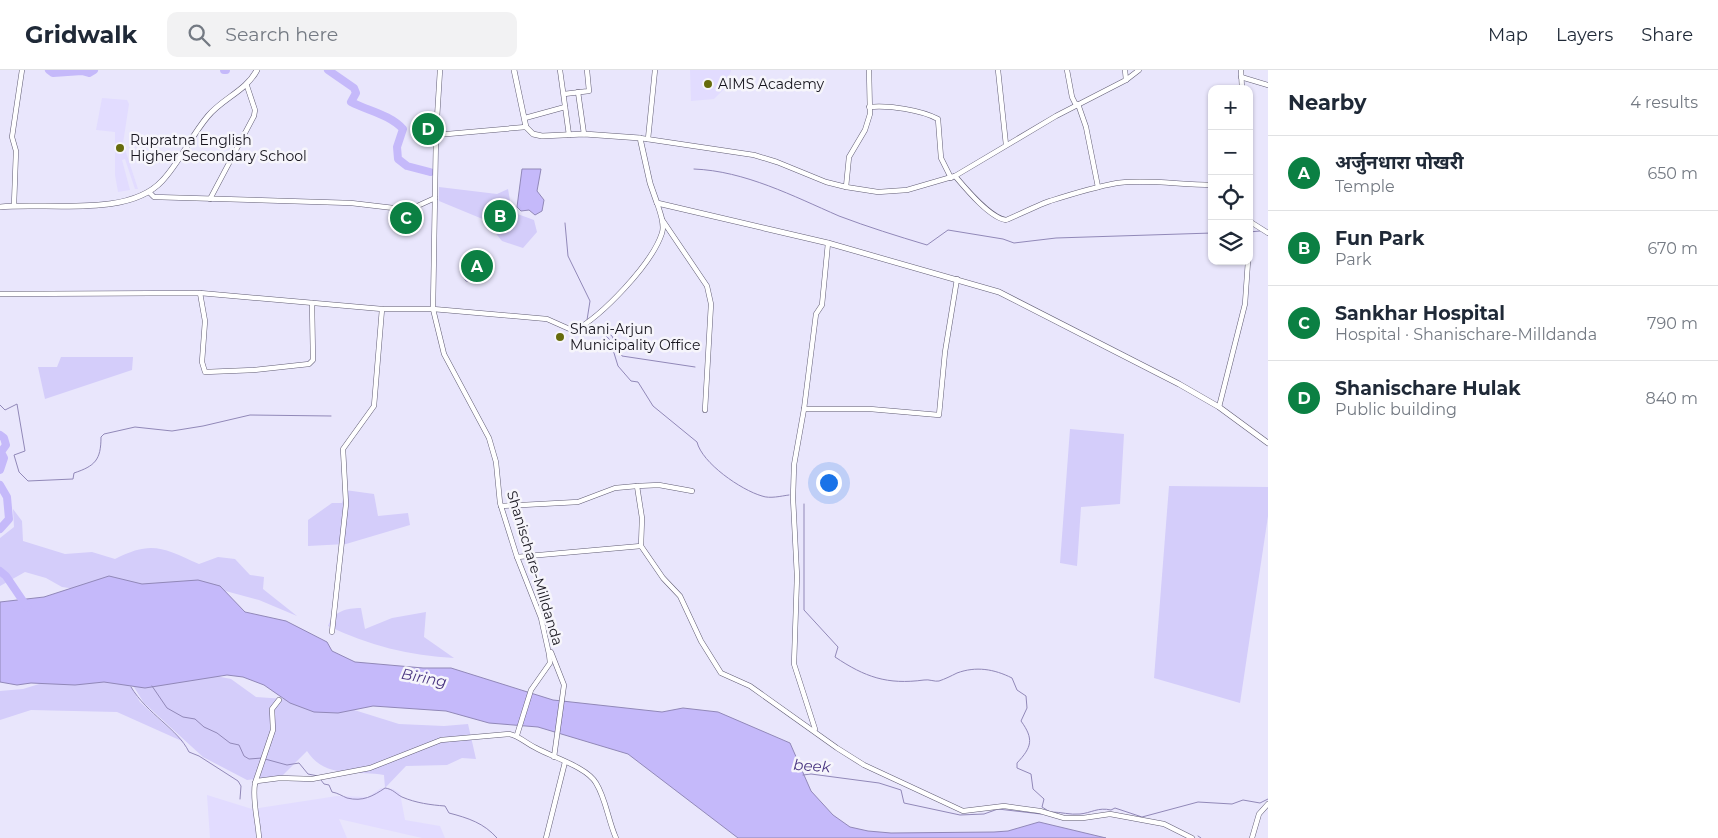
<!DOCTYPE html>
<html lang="en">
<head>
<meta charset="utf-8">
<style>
	:root { --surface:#fff; --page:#f2f2f3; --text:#1f2937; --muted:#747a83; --line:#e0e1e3; --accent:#0b8043 }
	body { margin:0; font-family:Montserrat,"Noto Sans Devanagari",sans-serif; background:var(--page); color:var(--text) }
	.controls { position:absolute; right:15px; top:15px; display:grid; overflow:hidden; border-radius:10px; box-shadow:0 1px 4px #0004 }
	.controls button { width:45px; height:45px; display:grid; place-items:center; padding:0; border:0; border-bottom:1px solid var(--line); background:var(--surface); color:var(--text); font:25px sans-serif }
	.you { position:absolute; left:828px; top:412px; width:18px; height:18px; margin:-12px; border:4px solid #fff; border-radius:50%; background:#1a73e8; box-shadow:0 0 0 8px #1a73e833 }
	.badge { display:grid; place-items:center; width:32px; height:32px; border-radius:50%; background:var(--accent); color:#fff; font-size:16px; font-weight:700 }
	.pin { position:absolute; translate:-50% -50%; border:2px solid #fff; box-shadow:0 1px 5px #0006 }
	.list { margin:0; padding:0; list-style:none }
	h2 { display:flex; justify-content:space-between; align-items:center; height:65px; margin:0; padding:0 20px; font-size:21px }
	h2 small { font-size:16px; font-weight:400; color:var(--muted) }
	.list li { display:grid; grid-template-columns:32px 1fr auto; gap:15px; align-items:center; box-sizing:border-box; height:75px; padding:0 20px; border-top:1px solid var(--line) }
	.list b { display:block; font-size:19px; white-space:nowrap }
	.list p { margin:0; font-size:16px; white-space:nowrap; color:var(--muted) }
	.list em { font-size:16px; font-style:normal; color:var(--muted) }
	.icon { flex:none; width:28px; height:28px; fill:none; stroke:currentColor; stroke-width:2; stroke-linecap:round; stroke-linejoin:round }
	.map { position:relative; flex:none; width:1268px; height:768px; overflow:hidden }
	header { display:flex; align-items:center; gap:30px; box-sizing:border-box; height:70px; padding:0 25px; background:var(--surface); border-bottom:1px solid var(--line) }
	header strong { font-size:24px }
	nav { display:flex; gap:28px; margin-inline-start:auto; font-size:18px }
	.search { width:350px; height:45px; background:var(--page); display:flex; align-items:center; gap:12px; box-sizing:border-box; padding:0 18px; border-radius:10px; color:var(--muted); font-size:19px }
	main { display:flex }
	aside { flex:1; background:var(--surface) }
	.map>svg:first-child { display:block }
	.built { fill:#e2dcff }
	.green { fill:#d4cdfa }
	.water { fill:#c5b9fa; stroke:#9188b8 }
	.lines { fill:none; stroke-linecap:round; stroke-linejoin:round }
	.stream { stroke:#9188b8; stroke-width:1 }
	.river { stroke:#c5b9fa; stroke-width:8 }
	.minor-casing { stroke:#615d74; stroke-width:5.5 }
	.tertiary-casing { stroke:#615d74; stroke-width:6 }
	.minor { stroke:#fff; stroke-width:4.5 }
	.tertiary { stroke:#fff; stroke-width:5 }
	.poi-dot { fill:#666b0c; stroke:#f6f5fb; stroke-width:2 }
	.labels { text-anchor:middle; stroke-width:5; stroke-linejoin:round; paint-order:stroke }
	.poi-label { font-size:14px; fill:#17151e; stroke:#f6f5fb; text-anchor:start }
	.street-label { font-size:14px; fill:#17151e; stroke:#f6f5fb }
	.water-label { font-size:15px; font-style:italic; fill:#493580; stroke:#f6f5fb }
</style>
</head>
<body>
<header>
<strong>Gridwalk</strong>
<div class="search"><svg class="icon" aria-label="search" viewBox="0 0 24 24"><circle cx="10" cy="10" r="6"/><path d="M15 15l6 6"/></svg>Search here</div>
<nav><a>Map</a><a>Layers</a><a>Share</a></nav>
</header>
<main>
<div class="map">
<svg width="1268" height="768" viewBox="0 0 1268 768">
	<rect width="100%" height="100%" fill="#e9e6fc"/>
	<!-- built -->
	<g class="built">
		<path d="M690,0h41l-5,17 -12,12 -23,2z"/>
		<path d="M102,28l25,2 2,4 -6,39 15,46h-3l-10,-30 -3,1 8,30 -12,2 -3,-17v-43l-19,-2z"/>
		<path d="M381,718l12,1 7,4 5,27 35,6 5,12h-23l-83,-19 8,19h-137l-3,-43 45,14 85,-13 31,1z"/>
	</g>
	<!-- green -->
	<g class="green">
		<path d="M439,117l58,7 11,-5 4,23 22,8 3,12 -14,16 -21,-7 -17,-21 -46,-19z"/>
		<path d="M61,287h72l-1,13 -87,29 -7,-32h19z"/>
		<path d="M1070,359l54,5 -4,70 -39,3 -4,59 -17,-3z"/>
		<path d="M1169,416l99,1v29l-28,187 -86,-25z"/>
		<path d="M345,420l29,4 4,22 30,-3 2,12 -64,19 -38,2v-26l24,-17h10z"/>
		<path d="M13,439l9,12 1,20 42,13 27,-2 23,7c37,-19 48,-11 84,5l19,-7 17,2 15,16 14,2 -1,12 34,27 -38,-16 -52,-14 -110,6 -35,-5 -16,-9 -21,-6 -25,14v-48l14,-11z"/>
		<path d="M361,538l4,21 27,-11 34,-6 -2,25 30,21c-44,-2 -86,-13 -126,-32 6,-15 18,-18 33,-18z"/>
		<path d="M181,599l50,10 25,18 44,3 51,9 48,15 45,2 24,-2 8,35 -14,-1 -15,7 -41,1 -21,22 -1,-13c-29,-5 -59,4 -77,-24l-25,25 -35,4 -44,-23 -59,-54 -12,-19z"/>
		<path d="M65,606l63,6 12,20 44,40 -67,-30 -86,-2 -31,10v-29l23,-2z"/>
	</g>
	<!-- water -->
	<g class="water">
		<path d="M522,99h19l-4,22 7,9 -2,11 -7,4 -6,-5 -8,1 -4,-4z"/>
		<path d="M467,185l6,5 -1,9 7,5 1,4 -3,5 -11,-2c-6,-8 -6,-16 -3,-25z"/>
		<path d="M109,506l33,8 56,-4 22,6 25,26 41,9 41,21 5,9 23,11 68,6h28l102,32 109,12 21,-4 35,4 72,31 21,48 22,24 17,12 18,4 23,2 103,-1 14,-1 31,-9 67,16h-368l-110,-84 -90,-27 -49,-4 -43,-12 -73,-5 -35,7 -24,-1 -24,-9 -26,-18 -21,-8 -16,-2 -82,13 -41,-6 -29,3 -44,-2 -14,2 -17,-3v-80l44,-5z"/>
	</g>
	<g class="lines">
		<!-- stream -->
		<g class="stream">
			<path d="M694,99c51,2 99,27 145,47 29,11 58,20 88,29l21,-15 55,9 11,4 42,-5 156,-5"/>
			<path d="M565,153l3,33 22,45 -3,19"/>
			<path d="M1249,162l11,-1"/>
			<path d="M596,255l14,15 8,26 13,15 7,1 15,24 44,36c5,21 44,48 65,54 8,3 19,0 27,-1"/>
			<path d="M599,257l13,9 10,20 73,11"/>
			<path d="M0,335l5,5 12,-6 8,47 -11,4 5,17 9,9 45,-2 1,-6c21,-7 27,-13 27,-36l3,-3 31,-7 37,4 31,-5 47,-11 81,1"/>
			<path d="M804,434v106l34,37 -3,10c30,20 52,28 89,23 5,-1 11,2 15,1 6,-2 12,-5 18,-8 19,-7 37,-4 55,5l5,12 9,6 1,12 -6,13c13,18 11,26 -4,42v5l14,6 2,15 11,10 -2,8 8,5"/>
			<path d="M152,616l15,22 16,9 12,2 9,8 13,6 13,10 9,2 5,11 5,3 13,-1"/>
			<path d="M131,617c16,27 47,42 58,65l10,4 39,25 3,5 -1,13"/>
			<path d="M265,689l22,6 12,-2 9,11 10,2"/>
			<path d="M803,705l8,-1 68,9 22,7 3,13 56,12 24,-1 14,-5 43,5"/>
			<path d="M321,710l3,4 5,1 3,7c6,1 10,4 15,6 16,4 26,-2 38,-10 8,1 11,6 17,9 14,6 29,8 43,9l4,7c19,5 35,10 48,25"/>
			<path d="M1052,742c9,0 18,3 28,2 11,-1 18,-7 31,-4l4,-2 27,9 56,-15 34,2 11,-4 17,3 8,-4"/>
			<path d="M1198,766l3,2"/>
		</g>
		<!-- river -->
		<g class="river">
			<path d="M49,0l4,3 29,-2 7,2 5,-3"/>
			<path d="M224,0h2"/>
			<path d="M328,0l26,18 2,5 -5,9c17,9 38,12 52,27l-6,18 1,12 9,7 23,6"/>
			<path d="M0,365l4,3 2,7 -5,7 3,6 -4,12"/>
			<path d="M0,415l7,12 2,22 -9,10"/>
			<path d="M0,501l6,5 21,31"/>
		</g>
		<!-- minor casing -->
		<g class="minor-casing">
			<g id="minor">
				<path d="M440,0l-4,65 -3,174 11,45 45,84 7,24 4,41 17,54 24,61 8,36 1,9 -19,27 -14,45"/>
				<path d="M560,0l9,65"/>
				<path d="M998,0l8,75"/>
				<path d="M1067,0l5,27 4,8"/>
				<path d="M1125,0l1,10"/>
				<path d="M1241,0l1,19"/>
				<path d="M1241,7l27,8"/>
				<path d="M578,22l6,42"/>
				<path d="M564,24l25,-3 -2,-21"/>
				<path d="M1078,34l8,23 12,60"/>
				<path d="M869,37c20,-2 52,3 69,12l3,39 10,20"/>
				<path d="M525,48l40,-11"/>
				<path d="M436,65l90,-8"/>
				<path d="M640,68l114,17 23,7 49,20 20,5 32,5 29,-2 48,-14 101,-60 70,-36 13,-10"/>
				<path d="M648,69l7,-69"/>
				<path d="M955,106c11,13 35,42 51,44 2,0 36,-17 44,-19 22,-7 44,-14 67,-18 31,-4 63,2 95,2"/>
				<path d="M846,117l3,-30 16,-27 5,-16 -1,-44"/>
				<path d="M149,122l5,5 197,6 51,6 11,-1 22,-10"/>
				<path d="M210,129l44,-83 1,-6 -8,-24"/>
				<path d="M14,135l2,-54 -4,-14 10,-67"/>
				<path d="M663,151l44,65 4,18 -6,106"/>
				<path d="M1249,151l19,12"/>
				<path d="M200,223l5,28 -3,41 3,10 49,-2 55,-6 4,-4 -1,-57"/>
				<path d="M0,224l200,-1 182,16h51l114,10 27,12c28,-15 78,-67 88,-98 3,-9 -2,-21 -5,-30"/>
				<path d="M1219,337l26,-103 3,-43"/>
				<path d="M804,339h66l69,6 6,-63 12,-73"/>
				<path d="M637,416l22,-1 33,6"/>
				<path d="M501,436l77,-4 37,-14 22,-2 5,32 -1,28 22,32 17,18 21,45 20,32 29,13 87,62 27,17 99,46 41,-5 36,5 24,7h19l27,-4 54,10 28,14"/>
				<path d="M517,487l124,-11"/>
				<path d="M332,562l14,-128 -3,-55 31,-43 8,-97"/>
				<path d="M551,582l13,33 -10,72"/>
				<path d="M815,659l-21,-65 3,-88 -4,-78 1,-33 10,-56 12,-95 6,-9 6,-62"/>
				<path d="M255,713l18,-53 -1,-21 7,-9"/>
				<path d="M259,768c-1,-18 -7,-37 -4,-55l2,-2 23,-3 32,1 58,-11 71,-28 68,-6c11,2 16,9 27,14 16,9 51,19 60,35 10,16 12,37 20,55"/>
				<path d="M546,768l19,-76"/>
				<path d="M1252,768l7,-24 9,-10"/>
			</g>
		</g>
		<!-- tertiary casing -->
		<g class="tertiary-casing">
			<g id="tertiary">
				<path d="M514,0l12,57 7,7 9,2 42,-2 56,4 10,45 7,20 171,40 171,49 180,92 40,23 49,36"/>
				<path d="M0,137c46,-5 128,11 162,-26 18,-19 29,-45 46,-65 15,-18 38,-25 49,-46"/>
			</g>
		</g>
		<!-- minor -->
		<use href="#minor" class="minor"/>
		<!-- tertiary -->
		<use href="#tertiary" class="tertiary"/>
	</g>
	<!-- markers -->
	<g class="poi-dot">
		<circle cx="708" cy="14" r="5"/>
		<circle cx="120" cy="78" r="5"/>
		<circle cx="560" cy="267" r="5"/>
	</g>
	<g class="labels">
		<!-- poi labels -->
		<g class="poi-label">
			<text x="718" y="19">AIMS Academy</text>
			<text x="130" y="75">Rupratna English<tspan x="130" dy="16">Higher Secondary School</tspan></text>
			<text x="570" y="264">Shani-Arjun<tspan x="570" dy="16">Municipality Office</tspan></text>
		</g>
		<!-- street labels -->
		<g class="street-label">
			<text transform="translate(535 498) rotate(73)" y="5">Shanischare-Milldanda</text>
		</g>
		<!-- water labels -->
		<g class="water-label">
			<text transform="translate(424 608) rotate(11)" y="5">Biring</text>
			<text transform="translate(812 696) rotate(4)" y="5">beek</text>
		</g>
	</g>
</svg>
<div class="controls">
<button>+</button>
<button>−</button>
<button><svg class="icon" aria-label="locate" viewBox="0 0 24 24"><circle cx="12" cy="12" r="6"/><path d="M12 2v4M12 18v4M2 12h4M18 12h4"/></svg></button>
<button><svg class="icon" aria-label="layers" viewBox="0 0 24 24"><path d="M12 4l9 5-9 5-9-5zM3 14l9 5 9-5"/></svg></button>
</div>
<div class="you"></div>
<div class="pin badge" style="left:477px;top:196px">A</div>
<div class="pin badge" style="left:500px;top:146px">B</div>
<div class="pin badge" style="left:406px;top:148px">C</div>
<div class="pin badge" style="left:428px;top:59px">D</div>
</div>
<aside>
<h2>Nearby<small>4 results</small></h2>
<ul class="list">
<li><span class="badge">A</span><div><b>अर्जुनधारा पोखरी</b><p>Temple</p></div><em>650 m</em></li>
<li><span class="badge">B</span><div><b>Fun Park</b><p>Park</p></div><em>670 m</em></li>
<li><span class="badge">C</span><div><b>Sankhar Hospital</b><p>Hospital · Shanischare-Milldanda</p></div><em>790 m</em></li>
<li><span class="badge">D</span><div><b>Shanischare Hulak</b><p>Public building</p></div><em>840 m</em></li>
</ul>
</aside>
</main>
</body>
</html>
